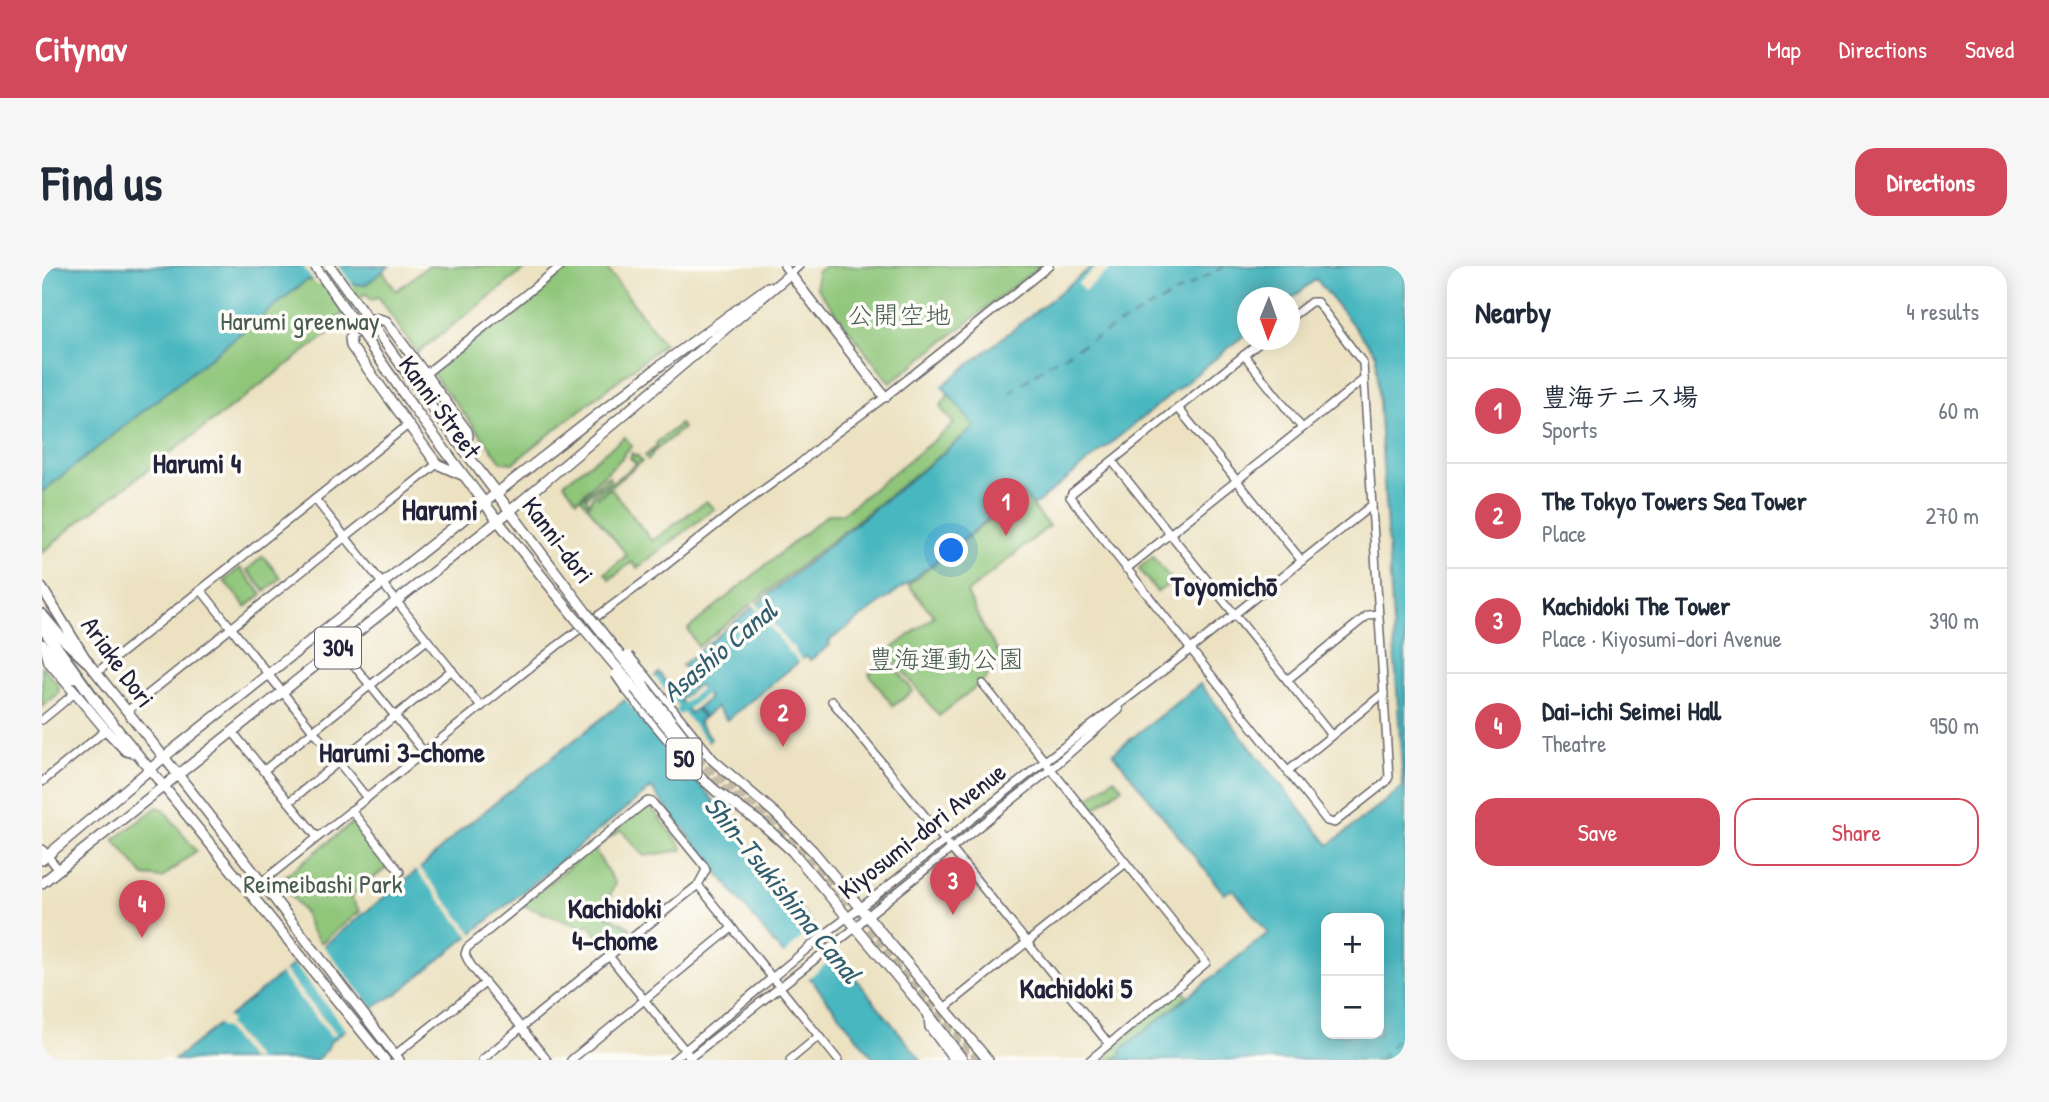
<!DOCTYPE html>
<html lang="en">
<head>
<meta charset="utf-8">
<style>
	:root { --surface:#fff; --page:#f6f6f7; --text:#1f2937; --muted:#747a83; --line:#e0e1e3; --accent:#d1495b }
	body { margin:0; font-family:"Patrick Hand","Klee One",sans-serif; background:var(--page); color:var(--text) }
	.controls { position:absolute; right:21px; bottom:21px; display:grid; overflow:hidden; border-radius:14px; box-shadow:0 4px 18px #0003 }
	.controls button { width:63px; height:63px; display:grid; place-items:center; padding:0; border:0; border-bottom:2px solid var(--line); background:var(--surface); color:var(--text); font:35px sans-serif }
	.compass { position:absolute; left:1195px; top:21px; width:63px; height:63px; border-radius:50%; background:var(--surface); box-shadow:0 4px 18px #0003; rotate:181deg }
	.you { position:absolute; left:910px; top:285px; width:24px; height:24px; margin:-18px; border:5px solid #fff; border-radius:50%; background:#1a73e8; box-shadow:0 0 0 10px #1a73e833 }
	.badge { display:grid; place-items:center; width:46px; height:46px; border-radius:50%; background:var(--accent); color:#fff; font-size:23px; font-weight:700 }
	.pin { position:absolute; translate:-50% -58px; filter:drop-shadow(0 2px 4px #0008) }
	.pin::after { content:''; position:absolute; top:37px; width:24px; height:21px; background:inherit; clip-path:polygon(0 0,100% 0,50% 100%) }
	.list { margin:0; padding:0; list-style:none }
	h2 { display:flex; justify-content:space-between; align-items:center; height:91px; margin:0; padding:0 28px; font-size:30px }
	h2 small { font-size:23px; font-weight:400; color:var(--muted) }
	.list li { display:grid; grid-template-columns:46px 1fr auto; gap:21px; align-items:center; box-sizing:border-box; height:105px; padding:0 28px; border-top:2px solid var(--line) }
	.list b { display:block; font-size:26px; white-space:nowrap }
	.list p { margin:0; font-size:23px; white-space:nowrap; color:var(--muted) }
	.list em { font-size:23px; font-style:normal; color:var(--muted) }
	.actions { display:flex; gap:14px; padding:21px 28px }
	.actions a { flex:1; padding:16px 0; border:2px solid var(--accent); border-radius:21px; text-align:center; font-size:24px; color:var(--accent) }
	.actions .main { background:var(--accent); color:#fff }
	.map { position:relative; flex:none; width:1363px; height:794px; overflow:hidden; border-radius:21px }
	header { display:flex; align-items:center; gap:42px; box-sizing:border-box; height:98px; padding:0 35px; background:var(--accent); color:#fff }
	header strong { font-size:33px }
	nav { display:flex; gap:38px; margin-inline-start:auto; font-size:24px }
	.intro { display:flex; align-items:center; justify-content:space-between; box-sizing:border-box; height:168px; padding:0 42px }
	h1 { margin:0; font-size:49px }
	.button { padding:18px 32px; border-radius:21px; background:var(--accent); color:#fff; font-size:24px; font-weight:700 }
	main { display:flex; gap:42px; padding:0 42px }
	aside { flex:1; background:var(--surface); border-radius:21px; box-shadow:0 4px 18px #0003 }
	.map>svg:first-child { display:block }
	.green { fill:#8fc67a; stroke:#58745a; stroke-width:2 }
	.water { fill:#48b7c0; stroke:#356c7e; stroke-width:2; fill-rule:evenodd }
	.pier { fill:#ece2c2 }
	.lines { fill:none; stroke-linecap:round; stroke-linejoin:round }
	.canal { stroke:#48b7c0; stroke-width:7 }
	.ferry { stroke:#315e70; stroke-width:2; stroke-dasharray:9 7; stroke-linecap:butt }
	.major-tunnel { stroke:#c4bca7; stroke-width:9; stroke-dasharray:9 4.5; stroke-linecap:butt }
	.minor-casing { stroke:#69656a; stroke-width:10 }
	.major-casing { stroke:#69656a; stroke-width:12 }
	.highway-casing { stroke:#69656a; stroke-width:14 }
	.minor { stroke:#fff; stroke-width:7 }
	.major { stroke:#fff; stroke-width:9 }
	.highway { stroke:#fff; stroke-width:10 }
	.major-bridge-casing { stroke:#69656a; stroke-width:12; stroke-linecap:butt }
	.major-bridge { stroke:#fff; stroke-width:9 }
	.labels { text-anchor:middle; stroke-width:7; stroke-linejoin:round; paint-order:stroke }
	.shield { fill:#fdfcf7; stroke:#646373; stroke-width:2 }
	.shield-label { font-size:24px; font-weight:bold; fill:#22223b }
	.park-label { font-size:26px; fill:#485b51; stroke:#fdfcf7 }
	.street-label { font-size:26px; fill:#22223b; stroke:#fdfcf7 }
	.neighbourhood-label { font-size:28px; font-weight:bold; fill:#22223b; stroke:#fdfcf7 }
	.water-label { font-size:28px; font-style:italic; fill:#315e70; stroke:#fdfcf7 }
	.quarter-label { font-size:30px; font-weight:bold; fill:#22223b; stroke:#fdfcf7 }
</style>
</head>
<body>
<header>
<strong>Citynav</strong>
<nav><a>Map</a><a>Directions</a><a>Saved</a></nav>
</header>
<div class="intro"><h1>Find us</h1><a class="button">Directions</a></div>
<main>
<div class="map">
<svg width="1363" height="794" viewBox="0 0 1363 794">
	<rect width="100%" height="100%" fill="#fdfcf7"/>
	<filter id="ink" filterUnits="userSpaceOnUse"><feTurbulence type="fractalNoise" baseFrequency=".0143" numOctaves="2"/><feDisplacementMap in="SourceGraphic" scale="14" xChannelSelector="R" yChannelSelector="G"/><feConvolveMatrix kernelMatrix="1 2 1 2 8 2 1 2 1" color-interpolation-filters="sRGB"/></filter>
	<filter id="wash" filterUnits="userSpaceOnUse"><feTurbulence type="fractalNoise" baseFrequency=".00686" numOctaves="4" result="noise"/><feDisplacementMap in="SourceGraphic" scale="28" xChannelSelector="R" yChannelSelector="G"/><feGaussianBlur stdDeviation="1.57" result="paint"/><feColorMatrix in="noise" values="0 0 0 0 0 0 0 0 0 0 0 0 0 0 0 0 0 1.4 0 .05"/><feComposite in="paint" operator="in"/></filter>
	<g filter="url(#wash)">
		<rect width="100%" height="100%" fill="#ece2c2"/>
		<!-- green -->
		<g class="green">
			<path d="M386,0h101l-112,87 -39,-57 -6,4 -6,-7 -37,33 2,6 -259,195 -30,26v-62l265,-211 58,5 18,-14 13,20z"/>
			<path d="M530,0h33l59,78 -151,119 -11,-1 -70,-89z"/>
			<path d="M783,0h215l-150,117 -74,-96 1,-15z"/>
			<path d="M907,128l26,33 -277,220 -10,-18 140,-115h14l112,-90 -14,-17z"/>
			<path d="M638,158l3,4 -32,26 1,2 -4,4 -3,-4 12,-10 -1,-3z"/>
			<path d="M583,171l7,9 -8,7 -1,4 -46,43 -13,-17z"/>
			<path d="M590,187l3,3 2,-1 5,6 -45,37 14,-10 41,53 54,-40 8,8 -77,59 -5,-6 -22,17 -5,-6 22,-18 -46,-57 28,-22 1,4 -2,2 -22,15 3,7 4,-8 41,-30 2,-3 -6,-5z"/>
			<path d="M980,227l27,33 -82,67 18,38 15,24 5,1 -16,14 -3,9 -47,37 -51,-64 46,-36 -26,-31z"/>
			<path d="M221,290l18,22 -16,13 -18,-21z"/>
			<path d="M1111,291l20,25 -16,10 -17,-21 -1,-3z"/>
			<path d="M198,302l22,26 -16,13 -22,-26z"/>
			<path d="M844,395l5,1 22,29 -20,15 -24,-32z"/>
			<path d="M0,400l17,19 -1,9 -16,13z"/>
			<path d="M1072,512l8,9 -30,24 -8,-9z"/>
			<path d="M606,537l35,45 -1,2 -38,6 -23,-26 -27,19 21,34 -12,30 28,15 -26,18 -16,-22 -6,4 -61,-23z"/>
			<path d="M115,541l6,2 33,42 -34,27 -18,-2 -30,-36z"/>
			<path d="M313,555l35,44 -40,32 10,14 -39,32 -11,-14 -5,-15 -21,-28 1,-10z"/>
			<path d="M1139,722l7,8 -67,54 2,3c-8,7 -16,7 -27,7z"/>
		</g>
		<!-- water -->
		<g class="water">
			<path d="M0,0h347l-24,19 -58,-5 -265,212z"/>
			<path d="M1051,0h312v794h-290l7,-6 -1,-4 147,-117 -35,-44 -9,5 -111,-141 87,-69 129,161 74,-58 -27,-433 -60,-75 -26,21v-2h-42l-1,35 -214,173 -11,-14 -110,88 -83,61 1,4 -20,15 -4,-4 -79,64 -11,-13 -12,10 -7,-9 12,-10 -10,-13 -5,3 -7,-9 4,-4 -9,-10 293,-238 -33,-41zM1284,652h53v116h-53z"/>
			<path d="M617,407l14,18 13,-11 7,9 -13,11 10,13 6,-4 7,9 -5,4 13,17 -28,21 2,12 20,18 216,270h-46l-71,-89 -12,-8 -20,-22 -121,-153 -254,206 -16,8 -51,40 -3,8 -11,10h-142l120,-96 16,-7 114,-92 37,-35z"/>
		</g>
		<!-- pier -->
		<g class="pier">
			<path d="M261,0h36l15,21 -39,-3z"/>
			<path d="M1056,0h16l-30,25 -6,-8z"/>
			<path d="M713,335l9,12h4v5l22,28 4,1v4l10,12 -3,2 -10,-12h-3l-1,-5 -22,-28 -4,-1v-4l-9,-12z"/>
			<path d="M612,410l55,68 -23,17 1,3 -6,4 -56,-70z"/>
			<path d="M377,601l54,67 -3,3 -54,-67z"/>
			<path d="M774,657l24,30 -34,27 -23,-24z"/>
			<path d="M279,677l54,68 -27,21 -56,-70h5z"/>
			<path d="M242,705l52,63 -4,3 -52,-63z"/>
			<path d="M185,750l4,5 -3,3 30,36h-7l-27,-33 -2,1 -4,-5z"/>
		</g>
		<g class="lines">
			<!-- canal -->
			<path class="canal" d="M638,445l31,-26"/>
			<!-- ferry -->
			<g class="ferry">
				<path d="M968,127l40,-30 175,-97"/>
				<path d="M1338,794l25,-32"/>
				<path d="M1351,794l12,-14"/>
			</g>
		</g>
	</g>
	<g filter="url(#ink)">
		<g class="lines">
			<!-- major-tunnel -->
			<g class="major-tunnel">
				<path d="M657,490l27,26 38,29 37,34 179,215"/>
				<path d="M652,493l27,28 49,38"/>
				<path d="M850,698l79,96"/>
			</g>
			<!-- minor casing -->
			<g class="minor-casing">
				<g id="minor">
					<path d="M742,0l6,8 9,-8"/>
					<path d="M1221,74l-191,153 -2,4 257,324 7,2 52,-41 3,-5 -26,-414 -46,-61h-6l-21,16"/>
					<path d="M1202,89l58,73"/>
					<path d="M382,109l137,-109"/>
					<path d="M1136,142l124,153"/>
					<path d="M1070,195l219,274"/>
					<path d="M273,233l166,208"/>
					<path d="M1084,303l238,-190"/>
					<path d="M159,324l166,208"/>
					<path d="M297,381l85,105"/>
					<path d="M54,407l312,-248"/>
					<path d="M1245,414l81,-65 10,-1"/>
					<path d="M941,418l223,279 -116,97"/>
					<path d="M790,435l277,343"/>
					<path d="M85,445l310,-247"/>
					<path d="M0,454l34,-28"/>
					<path d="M190,465l85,106"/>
					<path d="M221,505l164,-131"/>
					<path d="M1246,505l96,-78"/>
					<path d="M0,516l64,-52"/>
					<path d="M247,536l163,-132"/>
					<path d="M309,544l49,62"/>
					<path d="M0,583l17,21"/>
					<path d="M656,619l140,175"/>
					<path d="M206,627l309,-247 99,-73 78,-62 65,-47 32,-27 54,-40 164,-131"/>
					<path d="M567,690l79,98"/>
					<path d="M904,741l180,-144"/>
					<path d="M353,789l90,-72"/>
					<path d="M440,794c71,-59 143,-117 216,-175l8,-15 -2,-4 -52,-64 -4,-1 -6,4 -175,143 -2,6c5,14 17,24 26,36 19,23 38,47 56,70"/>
					<path d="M529,794l161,-132"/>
					<path d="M631,794l152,-126 44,-33 176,-140 122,-93 205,-163"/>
					<path d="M645,794l168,-132 11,-11 185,-148 68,-59"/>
					<path d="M748,794l29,-24"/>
				</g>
			</g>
			<!-- major casing -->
			<g class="major-casing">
				<g id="major">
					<path d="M748,8l95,123"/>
					<path d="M382,131l162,215"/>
					<path d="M370,140l86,115 78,98"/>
					<path d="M420,209l-25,-11 -86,-118 -1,-8 2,-3 23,-17 11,3 81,110 1,5 -5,13"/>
					<path d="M0,322l45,73 100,125 212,274"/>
					<path d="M0,378l32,35"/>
					<path d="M3,381l4,15 57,68 20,21 10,2"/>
					<path d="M604,411l67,83 63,54 37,37 175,209"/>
					<path d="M585,424l69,83 20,18 46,33 30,27 137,164 34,45"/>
					<path d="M51,433l292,361"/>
					<path d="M0,594l132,-111 310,-246 177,-138 107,-78"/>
					<path d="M0,617l468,-372 280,-237"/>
					<path d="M887,749l1,12 25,33"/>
				</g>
			</g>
			<!-- highway casing -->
			<g class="highway-casing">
				<g id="highway">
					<path d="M0,349l16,19 29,27"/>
					<path d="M0,361l55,76"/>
				</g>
			</g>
			<!-- minor -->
			<use href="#minor" class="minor"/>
			<!-- major -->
			<use href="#major" class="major"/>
			<!-- highway -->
			<use href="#highway" class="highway"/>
			<!-- major-bridge casing -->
			<g class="major-bridge-casing">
				<g id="major-bridge">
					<path d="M273,0l97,140"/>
					<path d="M288,0l94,131"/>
					<path d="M544,346l113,144"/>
					<path d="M534,353l118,140"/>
					<path d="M586,390l18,21"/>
					<path d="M574,408l11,16"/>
				</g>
			</g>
			<!-- major-bridge -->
			<use href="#major-bridge" class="major-bridge"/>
		</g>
	</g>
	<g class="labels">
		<!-- shield labels -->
		<g class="shield">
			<rect x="273" y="361.5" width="46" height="41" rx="5"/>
			<rect x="624.5" y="472.5" width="35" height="41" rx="5"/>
		</g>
		<g class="shield-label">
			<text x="296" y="390">304</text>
			<text x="642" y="501">50</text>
		</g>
		<!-- park labels -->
		<g class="park-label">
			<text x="857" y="58">公開空地</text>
			<text x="258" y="64">Harumi greenway</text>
			<text x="904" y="402">豊海運動公園</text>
			<text x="281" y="627">Reimeibashi Park</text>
		</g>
		<!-- street labels -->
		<g class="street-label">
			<text transform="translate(398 141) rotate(54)" y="9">Kanni Street</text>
			<text transform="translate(516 274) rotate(53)" y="9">Kanni-dori</text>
			<text transform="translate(76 396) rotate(54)" y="9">Ariake Dori</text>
			<text transform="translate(880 565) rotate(-38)" y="9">Kiyosumi-dori Avenue</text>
		</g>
		<!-- neighbourhood labels -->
		<g class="neighbourhood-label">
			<text x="155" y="207">Harumi 4</text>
			<text x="1182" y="330">Toyomichō</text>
			<text x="360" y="496">Harumi 3-chome</text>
			<text x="573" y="652">Kachidoki<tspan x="573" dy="32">4-chome</tspan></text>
			<text x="1034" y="732">Kachidoki 5</text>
		</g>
		<!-- water labels -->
		<g class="water-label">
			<text transform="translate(677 385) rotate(-40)" y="10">Asashio Canal</text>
			<text transform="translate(741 623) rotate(51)" y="10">Shin-Tsukishima Canal</text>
		</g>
		<!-- quarter labels -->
		<g class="quarter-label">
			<text x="398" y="254">Harumi</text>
		</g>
	</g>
</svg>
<div class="controls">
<button>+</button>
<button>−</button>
</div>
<svg class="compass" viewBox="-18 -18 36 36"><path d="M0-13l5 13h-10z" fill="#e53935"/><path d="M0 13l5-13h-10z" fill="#747a83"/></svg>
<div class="you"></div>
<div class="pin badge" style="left:964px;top:270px">1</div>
<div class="pin badge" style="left:741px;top:481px">2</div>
<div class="pin badge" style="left:911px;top:649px">3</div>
<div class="pin badge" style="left:100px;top:672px">4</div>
</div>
<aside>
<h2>Nearby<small>4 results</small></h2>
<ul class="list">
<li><span class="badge">1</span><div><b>豊海テニス場</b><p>Sports</p></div><em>60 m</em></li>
<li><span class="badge">2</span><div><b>The Tokyo Towers Sea Tower</b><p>Place</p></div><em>270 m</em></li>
<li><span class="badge">3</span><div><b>Kachidoki The Tower</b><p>Place · Kiyosumi-dori Avenue</p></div><em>390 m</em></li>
<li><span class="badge">4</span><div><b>Dai-ichi Seimei Hall</b><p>Theatre</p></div><em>950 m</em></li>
</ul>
<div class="actions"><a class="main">Save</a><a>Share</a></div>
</aside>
</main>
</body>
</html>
